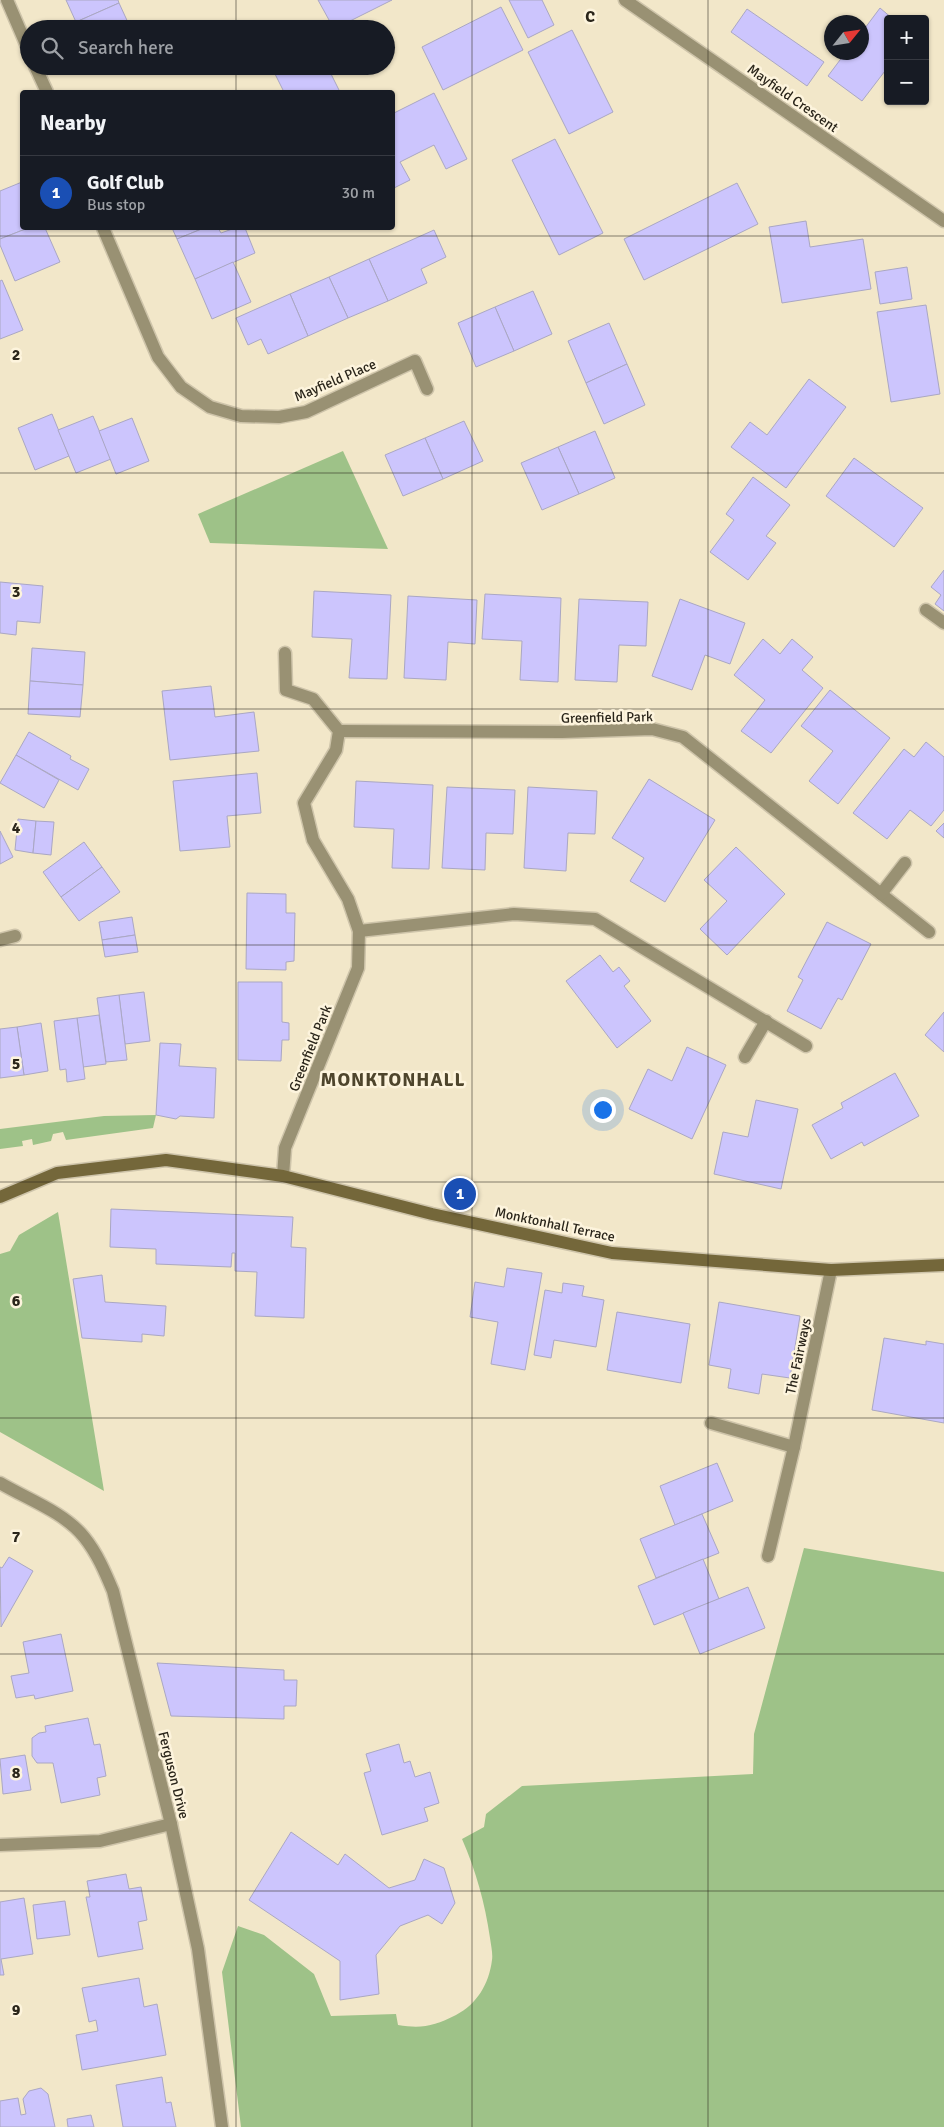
<!DOCTYPE html>
<html lang="en">
<head>
<meta charset="utf-8">
<style>
	:root { --surface:#171b24; --page:#20242c; --text:#f1f3f6; --muted:#9ea1a6; --line:#363941; --accent:#cd9bc5 }
	body { margin:0; font-family:Signika,sans-serif; background:var(--page); color:var(--text) }
	.controls { position:absolute; right:15px; top:15px; display:grid; overflow:hidden; border-radius:5px; box-shadow:0 1px 4px #0004 }
	.controls button { width:45px; height:45px; display:grid; place-items:center; padding:0; border:0; border-bottom:1px solid var(--line); background:var(--surface); color:var(--text); font:25px sans-serif }
	.compass { position:absolute; left:824px; top:15px; width:45px; height:45px; border-radius:50%; background:var(--surface); box-shadow:0 1px 4px #0004; rotate:60deg }
	.you { position:absolute; left:602px; top:1109px; width:18px; height:18px; margin:-12px; border:4px solid #fff; border-radius:50%; background:#1a73e8; box-shadow:0 0 0 8px #1a73e833 }
	.badge { display:grid; place-items:center; width:32px; height:32px; border-radius:50%; background:var(--accent); color:#fff; font-size:16px; font-weight:700 }
	.pin { position:absolute; translate:-50% -50%; border:2px solid #fff; box-shadow:0 1px 5px #0006 }
	.list { margin:0; padding:0; list-style:none }
	h2 { display:flex; justify-content:space-between; align-items:center; height:65px; margin:0; padding:0 20px; font-size:21px }
	h2 small { font-size:16px; font-weight:400; color:var(--muted) }
	.list li { display:grid; grid-template-columns:32px 1fr auto; gap:15px; align-items:center; box-sizing:border-box; height:75px; padding:0 20px; border-top:1px solid var(--line) }
	.list b { display:block; font-size:19px; white-space:nowrap }
	.list p { margin:0; font-size:16px; white-space:nowrap; color:var(--muted) }
	.list em { font-size:16px; font-style:normal; color:var(--muted) }
	.icon { flex:none; width:28px; height:28px; fill:none; stroke:currentColor; stroke-width:2; stroke-linecap:round; stroke-linejoin:round }
	.map { position:relative; flex:none; width:944px; height:2127px; overflow:hidden }
	.search { position:absolute; background:var(--surface); box-shadow:0 1px 4px #0004; left:20px; top:20px; width:375px; height:55px; display:flex; align-items:center; gap:12px; box-sizing:border-box; padding:0 18px; border-radius:28px; color:var(--muted); font-size:19px }
	.panel { position:absolute; background:var(--surface); box-shadow:0 1px 4px #0004; left:20px; top:90px; width:375px; height:140px; border-radius:5px }
	.map>svg:first-child { display:block }
	.green { fill:#9ec288 }
	.building { fill:#ccc5fd; stroke:#aaa7c3 }
	.lines { fill:none; stroke-linecap:round; stroke-linejoin:round }
	.minor-casing { stroke:#cec4aa; stroke-width:15 }
	.secondary-casing { stroke:#cec4aa; stroke-width:15 }
	.minor { stroke:#999173; stroke-width:12 }
	.secondary { stroke:#74673a; stroke-width:12 }
	.grid { fill:none; stroke:#2a251a; stroke-width:1; stroke-opacity:0.55 }
	.labels { text-anchor:middle; stroke-width:5; stroke-linejoin:round; paint-order:stroke }
	.street-label { font-size:14px; fill:#2a251a; stroke:#fdf4dd }
	.district-label { font-size:19px; font-weight:bold; letter-spacing:1px; fill:#4e452c; stroke:#fdf4dd }
	.grid-label { font-size:16px; text-anchor:middle; font-weight:bold; fill:#2a251a; stroke:#fdf4dd; stroke-width:5; stroke-linejoin:round; paint-order:stroke }
</style>
</head>
<body>
<div class="map">
<svg width="944" height="2127" viewBox="0 0 944 2127">
	<rect width="100%" height="100%" fill="#f2e7c9"/>
	<!-- green -->
	<g class="green">
		<path d="M343,451l45,98 -178,-6 -12,-29z"/>
		<path d="M156,1115l-3,13 -87,12 -3,-8 -10,2 -2,7 -18,4 -1,-6 -10,2 1,5 -23,3v-20l104,-13z"/>
		<path d="M58,1212l46,279 -104,-59v-178l10,-3 9,-16z"/>
		<path d="M804,1548l140,24v555h-703l-19,-155 16,-46 26,9 50,39 17,42 65,-2 2,11c24,4 36,1 58,-10 21,-11 33,-31 36,-55 1,-6 -1,-15 -2,-22 -5,-35 -14,-67 -28,-99l22,-12 2,-13 36,-28 231,-12 1,-40z"/>
	</g>
	<!-- building -->
	<g class="building">
		<path d="M66,0h52l1,3 -43,19z"/>
		<path d="M318,0h74l-58,29z"/>
		<path d="M509,0h33l12,25 -26,13z"/>
		<path d="M119,3l12,26h-52l-3,-7z"/>
		<path d="M501,7l22,43 -80,40 -21,-43z"/>
		<path d="M880,8l13,11h-5v48l-26,34 -34,-25 18,-24h16v-20z"/>
		<path d="M747,9l77,53 -17,24 -76,-54z"/>
		<path d="M572,30l41,82 -44,22 -41,-82z"/>
		<path d="M271,66h56l13,26h-56z"/>
		<path d="M434,93l33,66 -21,10 -12,-24 -34,17 10,18 -16,8 -2,-74z"/>
		<path d="M555,139l48,94 -44,22 -47,-95z"/>
		<path d="M22,182v46h6l-28,11v-48z"/>
		<path d="M737,183l21,41 -114,56 -20,-41z"/>
		<path d="M806,221l4,26 53,-8 8,50 -89,14 -13,-76z"/>
		<path d="M28,228h17l15,34 -45,19 -15,-36v-6z"/>
		<path d="M172,228h32l-27,11z"/>
		<path d="M204,228h14l3,5 14,-5h10l10,25 -60,26 -18,-40z"/>
		<path d="M434,230l12,27 -25,12 6,14 -39,18 -19,-42z"/>
		<path d="M369,259l19,42 -40,17 -19,-41z"/>
		<path d="M233,262l18,40 -39,17 -17,-40z"/>
		<path d="M907,267l5,32 -32,5 -5,-32z"/>
		<path d="M329,277l19,41 -40,18 -18,-42z"/>
		<path d="M2,280l21,50 -23,9v-58z"/>
		<path d="M533,291l19,43 -38,17 -19,-44z"/>
		<path d="M290,294l18,42 -40,18 -7,-15 -13,6 -12,-27z"/>
		<path d="M926,305l14,89 -49,8 -14,-90z"/>
		<path d="M495,307l19,44 -38,16 -18,-44z"/>
		<path d="M609,323l18,41 -41,19 -18,-42z"/>
		<path d="M627,364l18,41 -41,19 -18,-41z"/>
		<path d="M809,379l37,28 -60,81 -55,-41 19,-25 17,13z"/>
		<path d="M52,414l17,42 -34,14 -17,-42z"/>
		<path d="M93,416l18,43 -35,14 -18,-43z"/>
		<path d="M132,418l17,43 -33,13 -17,-43z"/>
		<path d="M464,421l19,40 -40,18 -18,-41z"/>
		<path d="M595,431l20,47 -36,16 -21,-47z"/>
		<path d="M425,438l18,41 -40,17 -18,-41z"/>
		<path d="M558,447l21,47 -37,16 -21,-47z"/>
		<path d="M854,458l69,50 -29,39 -68,-51z"/>
		<path d="M753,477l37,28 -24,31 10,7 -28,37 -38,-28 24,-32 -8,-6z"/>
		<path d="M944,570v41l-9,-7 6,-9 -10,-8z"/>
		<path d="M0,582l43,4 -3,37 -23,-2 -1,14 -16,-2z"/>
		<path d="M314,591l77,4 -4,84 -38,-1 3,-39 -40,-2z"/>
		<path d="M485,594l76,4 -3,84 -38,-2 2,-39 -40,-2z"/>
		<path d="M408,596l69,4 -2,44 -27,-2 -2,38 -42,-2z"/>
		<path d="M579,599l69,3 -2,44 -27,-1 -2,37 -42,-2z"/>
		<path d="M680,599l65,24 -15,41 -25,-9 -13,35 -40,-14z"/>
		<path d="M763,639l17,15 12,-15 21,18 -11,13 21,18 -52,65 -30,-22 24,-31 -31,-25z"/>
		<path d="M32,648l53,4 -2,33 -53,-4z"/>
		<path d="M30,681l53,4 -3,32 -52,-3z"/>
		<path d="M211,686l4,31 39,-5 5,39 -89,9 -8,-69z"/>
		<path d="M830,690l60,48 -52,66 -29,-23 24,-30 -32,-25z"/>
		<path d="M29,732l42,24 -1,3 19,10 -11,21 -62,-35z"/>
		<path d="M926,742l18,15v53l-13,16 -21,-16 -23,29 -34,-26 51,-64 10,8z"/>
		<path d="M16,755l43,25 -15,28 -44,-25z"/>
		<path d="M257,773l4,40 -34,3 3,31 -50,4 -7,-70z"/>
		<path d="M649,779l66,41 -50,82 -35,-21 14,-23 -32,-20z"/>
		<path d="M356,781l77,4 -4,84 -37,-1 2,-39 -40,-2z"/>
		<path d="M447,787l68,3 -2,44 -27,-1 -1,37 -43,-2z"/>
		<path d="M528,787l69,4 -2,43 -27,-1 -2,38 -42,-3z"/>
		<path d="M18,819l18,2 -3,32 -18,-3z"/>
		<path d="M36,821l18,1 -3,33 -18,-2z"/>
		<path d="M944,823v15l-8,-7z"/>
		<path d="M0,831l13,26 -13,7z"/>
		<path d="M84,842l18,25 -41,30 -18,-25z"/>
		<path d="M736,847l49,47 -58,61 -27,-26 27,-28 -23,-21z"/>
		<path d="M102,867l18,25 -41,29 -18,-24z"/>
		<path d="M247,893l39,1v19h9l-1,48 -8,1v8l-40,-1z"/>
		<path d="M132,917l3,18 -33,5 -3,-18z"/>
		<path d="M827,922l44,22 -29,56 -4,-2 -17,31 -34,-18 16,-31 -5,-3z"/>
		<path d="M135,935l3,17 -33,5 -3,-17z"/>
		<path d="M600,955l13,17 6,-5 11,14 -6,5 27,35 -34,27 -51,-67z"/>
		<path d="M238,982h44v40l7,1v17h-7l-1,21 -43,-1z"/>
		<path d="M144,992l6,49 -25,3 -6,-49z"/>
		<path d="M119,995l8,65 -21,2 -9,-64z"/>
		<path d="M944,1012v40l-19,-17z"/>
		<path d="M99,1015l7,49 -23,3 -6,-49z"/>
		<path d="M77,1018l8,61 -18,3 -1,-13 -6,1 -6,-49z"/>
		<path d="M41,1023l7,48 -24,4 -7,-48z"/>
		<path d="M17,1027l7,48 -24,3v-49z"/>
		<path d="M160,1043l21,1 -2,22 37,2 -2,50 -34,-2 -4,3 -20,-4z"/>
		<path d="M687,1047l39,18 -34,74 -63,-30 19,-40 24,12z"/>
		<path d="M895,1073l24,43 -55,30 -2,-4 -31,17 -19,-34 31,-17 -2,-5z"/>
		<path d="M756,1100l42,9 -17,80 -67,-15 9,-42 25,5z"/>
		<path d="M111,1209l182,8 -2,30 15,1 -2,70 -49,-2 2,-44 -22,-1v-18h-3l-1,14 -75,-3v-15l-46,-2z"/>
		<path d="M507,1268l35,5 -17,97 -34,-6 7,-42 -28,-5 5,-35 29,5z"/>
		<path d="M102,1275l3,27 61,4 -2,30 -22,-2v8l-60,-4 -9,-59z"/>
		<path d="M563,1283l21,3 -2,10 22,4 -8,47 -42,-7 -3,18 -17,-3 11,-65 17,3z"/>
		<path d="M719,1302l81,14 -10,62 -28,-4 -3,20 -31,-6 3,-19 -22,-4z"/>
		<path d="M617,1312l73,12 -9,59 -74,-13z"/>
		<path d="M884,1338l42,7v-4l18,3v79l-72,-13z"/>
		<path d="M717,1463l16,38 -58,24 -15,-39z"/>
		<path d="M702,1514l17,39 -63,25 -16,-39z"/>
		<path d="M9,1557l24,14 -32,56 -1,-60 2,1z"/>
		<path d="M703,1559l16,40 -65,26 -16,-39z"/>
		<path d="M748,1587l17,41 -65,26 -17,-41z"/>
		<path d="M61,1634l12,57 -38,8 -1,-4 -18,3 -5,-22 18,-3 -6,-31z"/>
		<path d="M157,1663l127,7v10h13l-1,26h-12v13l-113,-3z"/>
		<path d="M88,1718l6,27 6,-1 6,32 -9,2 3,17 -39,8 -8,-40h-16l-5,-7v-18l7,-5 7,-1 -1,-6z"/>
		<path d="M399,1744l5,19 6,-2 5,16 15,-5 9,31 -15,5 4,13 -46,14 -18,-62 7,-2 -5,-17z"/>
		<path d="M25,1755l6,35 -28,4 -3,-35z"/>
		<path d="M291,1832l47,33 7,-11 44,34 26,-8 9,-21 20,9 11,35 -13,21 -14,-9 -28,11 -24,29 3,39 -39,6v-39l-91,-61z"/>
		<path d="M126,1874l3,15 12,-2 6,33 -9,2 5,27 -45,8 -12,-60h4l-3,-16z"/>
		<path d="M24,1898l9,56 -32,5 3,16h-4v-73z"/>
		<path d="M65,1901l5,34 -33,4 -4,-34z"/>
		<path d="M139,1978l5,29 13,-3 9,51 -84,15 -6,-35 22,-4 -2,-11 -7,2 -7,-34z"/>
		<path d="M162,2077l4,26 5,-1 5,25h-53l-7,-42z"/>
		<path d="M41,2088l7,6 7,33h-55v-26l18,-3 3,17 5,-1 -3,-15 6,-8z"/>
		<path d="M91,2115l3,12h-26l-1,-8z"/>
	</g>
	<g class="lines">
		<!-- minor casing -->
		<g class="minor-casing">
			<g id="minor">
				<path d="M7,0l22,51"/>
				<path d="M625,0l319,221"/>
				<path d="M35,66l12,26"/>
				<path d="M103,228l55,129 23,30 29,20 31,9 38,1 27,-5 109,-51 12,28"/>
				<path d="M926,610l18,13"/>
				<path d="M339,731l223,1 90,-3 31,8 246,195"/>
				<path d="M881,894l24,-31"/>
				<path d="M359,931l155,-17 81,5 211,127"/>
				<path d="M0,940l15,-4"/>
				<path d="M745,1057l21,-36"/>
				<path d="M283,1176l2,-28 73,-180 1,-37 -11,-32 -35,-59 -9,-37 32,-53 3,-19 -26,-32 -27,-9 -1,-37"/>
				<path d="M711,1423l83,24"/>
				<path d="M0,1483c27,16 64,29 84,54 13,16 21,35 29,54l58,233 27,125 24,178"/>
				<path d="M768,1556l26,-109 37,-177"/>
				<path d="M0,1845l100,-4 71,-17"/>
			</g>
		</g>
		<!-- secondary casing -->
		<g class="secondary-casing">
			<path id="secondary" d="M0,1197l57,-24 109,-13 117,16 149,38 180,39 219,17 113,-5"/>
		</g>
		<!-- minor -->
		<use href="#minor" class="minor"/>
		<!-- secondary -->
		<use href="#secondary" class="secondary"/>
	</g>
	<!-- grid -->
	<path class="grid" d="M236,0v29M472,0v2127M708,0v2127M236,66v26M236,228v1899M0,236h944M0,473h944M0,709h944M0,945h944M0,1182h944M0,1418h944M0,1654h944M0,1891h944"/>
	<g class="labels">
		<!-- street labels -->
		<g class="street-label">
			<text transform="translate(793 98) rotate(35)" y="5">Mayfield Crescent</text>
			<text transform="translate(335 380) rotate(-23)" y="5">Mayfield Place</text>
			<text transform="translate(607 717) rotate(-1)" y="5">Greenfield Park</text>
			<text transform="translate(310 1048) rotate(-68)" y="5">Greenfield Park</text>
			<text transform="translate(555 1224) rotate(12)" y="5">Monktonhall Terrace</text>
			<text transform="translate(798 1356) rotate(-78)" y="5">The Fairways</text>
			<text transform="translate(174 1775) rotate(76)" y="5">Ferguson Drive</text>
		</g>
		<!-- district labels -->
		<g class="district-label">
			<text x="393" y="1086">MONKTONHALL</text>
		</g>
	</g>
	<g class="grid-label">
		<text x="590" y="22">C</text>
		<text x="16" y="360">2</text>
		<text x="16" y="597">3</text>
		<text x="16" y="833">4</text>
		<text x="16" y="1069">5</text>
		<text x="16" y="1306">6</text>
		<text x="16" y="1542">7</text>
		<text x="16" y="1778">8</text>
		<text x="16" y="2015">9</text>
	</g>
</svg>
<div class="controls">
<button>+</button>
<button>−</button>
</div>
<svg class="compass" viewBox="-18 -18 36 36"><path d="M0-13l5 13h-10z" fill="#e53935"/><path d="M0 13l5-13h-10z" fill="#9ea1a6"/></svg>
<div class="you"></div>
<div class="pin badge" style="left:460px;top:1194px;background:#1a4fb4">1</div>
<div class="search"><svg class="icon" aria-label="search" viewBox="0 0 24 24"><circle cx="10" cy="10" r="6"/><path d="M15 15l6 6"/></svg>Search here</div>
<section class="panel">
<h2>Nearby<small></small></h2>
<ul class="list">
<li><span class="badge" style="background:#1a4fb4">1</span><div><b>Golf Club</b><p>Bus stop</p></div><em>30 m</em></li>
</ul>
</section>
</div>
</body>
</html>
